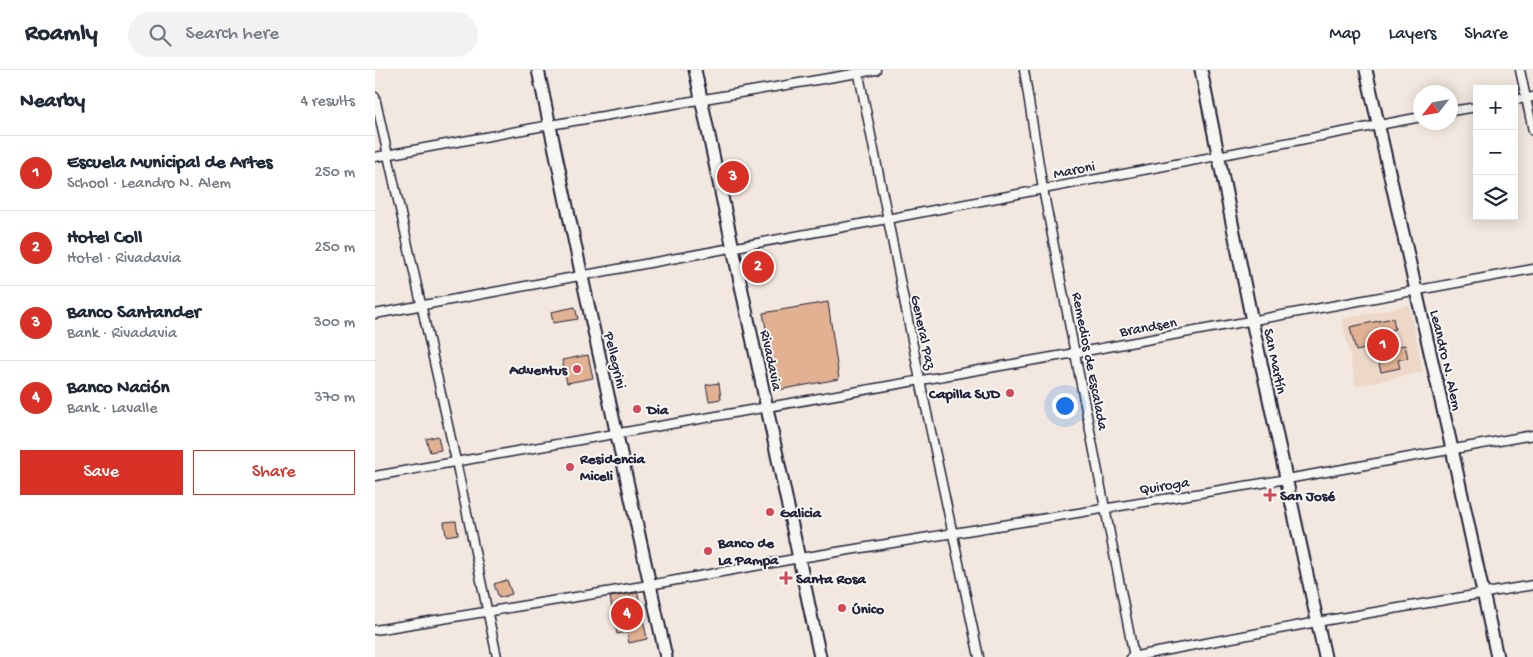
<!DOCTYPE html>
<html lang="en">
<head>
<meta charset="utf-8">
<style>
	:root { --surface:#fff; --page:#f2f2f3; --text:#1f2937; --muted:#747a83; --line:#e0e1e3; --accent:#d93025 }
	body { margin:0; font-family:"Gochi Hand",sans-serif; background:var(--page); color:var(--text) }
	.controls { position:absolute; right:15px; top:15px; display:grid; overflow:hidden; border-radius:0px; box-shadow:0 2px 12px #0003 }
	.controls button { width:45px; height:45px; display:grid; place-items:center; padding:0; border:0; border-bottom:1px solid var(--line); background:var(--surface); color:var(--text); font:25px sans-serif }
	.compass { position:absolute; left:1038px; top:15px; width:45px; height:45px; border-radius:50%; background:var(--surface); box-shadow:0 2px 12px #0003; rotate:239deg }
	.you { position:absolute; left:689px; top:335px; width:18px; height:18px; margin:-12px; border:4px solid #fff; border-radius:50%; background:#1a73e8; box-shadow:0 0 0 8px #1a73e833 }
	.badge { display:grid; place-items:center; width:32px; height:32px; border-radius:50%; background:var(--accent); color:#fff; font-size:16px; font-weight:700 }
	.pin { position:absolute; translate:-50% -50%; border:2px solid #fff; box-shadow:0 1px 5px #0006 }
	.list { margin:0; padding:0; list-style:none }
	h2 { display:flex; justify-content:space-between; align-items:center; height:65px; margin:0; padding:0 20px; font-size:21px }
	h2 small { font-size:16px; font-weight:400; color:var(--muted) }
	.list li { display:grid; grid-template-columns:32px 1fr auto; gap:15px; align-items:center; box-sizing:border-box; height:75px; padding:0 20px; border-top:1px solid var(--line) }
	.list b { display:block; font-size:19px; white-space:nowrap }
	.list p { margin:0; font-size:16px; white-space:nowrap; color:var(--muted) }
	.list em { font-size:16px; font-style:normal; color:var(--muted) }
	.actions { display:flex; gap:10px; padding:15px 20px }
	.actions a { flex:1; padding:11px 0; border:1px solid var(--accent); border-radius:0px; text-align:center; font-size:18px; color:var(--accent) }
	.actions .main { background:var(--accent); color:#fff }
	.icon { flex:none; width:28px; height:28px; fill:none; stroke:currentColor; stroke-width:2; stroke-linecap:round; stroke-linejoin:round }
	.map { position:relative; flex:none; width:1158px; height:587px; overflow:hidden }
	header { display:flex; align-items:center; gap:30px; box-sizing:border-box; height:70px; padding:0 25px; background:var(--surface); border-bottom:1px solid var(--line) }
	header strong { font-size:24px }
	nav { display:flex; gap:28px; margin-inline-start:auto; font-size:18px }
	.search { width:350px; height:45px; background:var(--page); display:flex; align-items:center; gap:12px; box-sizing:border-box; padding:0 18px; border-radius:28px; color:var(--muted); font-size:19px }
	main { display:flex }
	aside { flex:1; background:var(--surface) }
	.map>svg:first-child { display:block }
	.built { fill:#edd8c8 }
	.building { fill:#e1b192; stroke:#22223b }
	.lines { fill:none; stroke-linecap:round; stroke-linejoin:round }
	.minor-casing { stroke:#22223b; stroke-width:11 }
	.secondary-casing { stroke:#22223b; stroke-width:15 }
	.minor { stroke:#f6f6f2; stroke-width:8 }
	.secondary { stroke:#f6f6f2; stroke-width:11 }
	.poi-dot { fill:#d1495b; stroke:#f6f6f2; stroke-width:2 }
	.labels { text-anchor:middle; stroke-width:4; stroke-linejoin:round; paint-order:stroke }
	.street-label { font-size:15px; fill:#22223b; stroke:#f6f6f2 }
	.poi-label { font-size:15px; font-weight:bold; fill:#22223b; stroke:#f6f6f2; text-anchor:start }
</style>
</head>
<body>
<header>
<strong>Roamly</strong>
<div class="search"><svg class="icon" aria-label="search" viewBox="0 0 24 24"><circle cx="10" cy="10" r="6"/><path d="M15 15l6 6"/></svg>Search here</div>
<nav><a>Map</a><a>Layers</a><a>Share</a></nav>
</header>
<main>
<aside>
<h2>Nearby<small>4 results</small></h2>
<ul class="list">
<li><span class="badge">1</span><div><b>Escuela Municipal de Artes</b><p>School · Leandro N. Alem</p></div><em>250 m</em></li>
<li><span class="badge">2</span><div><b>Hotel Coll</b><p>Hotel · Rivadavia</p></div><em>250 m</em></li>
<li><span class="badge">3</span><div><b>Banco Santander</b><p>Bank · Rivadavia</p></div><em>300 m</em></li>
<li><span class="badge">4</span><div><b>Banco Nación</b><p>Bank · Lavalle</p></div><em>370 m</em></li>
</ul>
<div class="actions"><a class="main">Save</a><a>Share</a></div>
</aside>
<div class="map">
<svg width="1158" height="587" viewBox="0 0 1158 587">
	<rect width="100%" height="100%" fill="#f2e8df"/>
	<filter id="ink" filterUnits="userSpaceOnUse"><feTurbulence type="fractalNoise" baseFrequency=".02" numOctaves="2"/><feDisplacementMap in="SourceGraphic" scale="10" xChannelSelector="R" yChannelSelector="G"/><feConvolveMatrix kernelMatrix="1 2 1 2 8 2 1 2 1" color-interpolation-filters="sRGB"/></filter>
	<g filter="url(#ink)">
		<!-- built -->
		<path class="built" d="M1034,235l14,67 -67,14 -14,-67z"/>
		<!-- building -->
		<g class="building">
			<path d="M453,232l11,77 -61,11 -15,-77z"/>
			<path d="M200,237l3,12 -25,4 -2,-11z"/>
			<path d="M1018,248l2,11 -6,2 4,16 12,-2 3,13 -10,2 2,8 -19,4 -6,-25 -19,4 -6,-24z"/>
			<path d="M213,285l5,23 -26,5 -5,-23z"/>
			<path d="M344,313l2,16 -12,2 -3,-16z"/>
			<path d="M63,366l3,14 -11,2 -4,-13z"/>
			<path d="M81,451l2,13 -12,2 -2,-14z"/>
			<path d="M132,510l5,14 -13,4 -5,-14z"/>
			<path d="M261,523l2,1 9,45 -18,4 -2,-11 -10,2 -7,-37z"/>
		</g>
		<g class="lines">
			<!-- minor casing -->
			<g class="minor-casing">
				<g id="minor">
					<path d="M483,0l62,310 59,277"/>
					<path d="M649,0l19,119 91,468"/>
					<path d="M1145,0l13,61"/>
					<path d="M0,27l81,364 41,196"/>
					<path d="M1139,30l19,-3"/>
					<path d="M1076,41l26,-4"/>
					<path d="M0,87l175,-32 326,-55"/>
					<path d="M0,244l512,-95 534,-102"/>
					<path d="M0,406l700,-123 458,-84"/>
					<path d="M0,560l274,-45 151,-27 487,-79 246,-44"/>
					<path d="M756,587l186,-35 216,-37"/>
				</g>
			</g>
			<!-- secondary casing -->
			<g class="secondary-casing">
				<g id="secondary">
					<path d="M163,0l44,207 84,380"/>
					<path d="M320,0l125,587"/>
					<path d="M826,0l51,251 73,336"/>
					<path d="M991,0l86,379 45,208"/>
				</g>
			</g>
			<!-- minor -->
			<use href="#minor" class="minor"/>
			<!-- secondary -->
			<use href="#secondary" class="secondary"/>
		</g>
	</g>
	<!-- markers -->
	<g class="poi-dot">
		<circle cx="202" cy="299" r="5"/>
		<circle cx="635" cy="323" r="5"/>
		<circle cx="262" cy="339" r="5"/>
		<circle cx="195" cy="397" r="5"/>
		<path d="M892.5 417.5h5v5h5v5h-5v5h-5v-5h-5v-5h5z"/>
		<circle cx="395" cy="442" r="5"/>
		<circle cx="333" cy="481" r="5"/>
		<path d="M408.5 500.5h5v5h5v5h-5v5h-5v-5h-5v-5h5z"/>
		<circle cx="467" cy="538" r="5"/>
	</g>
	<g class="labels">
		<!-- street labels -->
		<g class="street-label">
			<text transform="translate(699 99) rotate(-11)" y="5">Maroni</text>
			<text transform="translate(773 256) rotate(-10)" y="5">Brandsen</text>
			<text transform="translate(549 262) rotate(78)" y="5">General Paz</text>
			<text transform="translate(241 290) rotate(77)" y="5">Pellegrini</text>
			<text transform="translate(397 290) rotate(78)" y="5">Rivadavia</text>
			<text transform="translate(1072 290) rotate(77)" y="5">Leandro N. Alem</text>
			<text transform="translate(716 291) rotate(79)" y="5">Remedios de Escalada</text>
			<text transform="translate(901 291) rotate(78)" y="5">San Martín</text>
			<text transform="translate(789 415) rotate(-9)" y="5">Quiroga</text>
		</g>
		<!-- poi labels -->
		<g class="poi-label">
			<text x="192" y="304" text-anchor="end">Adventus</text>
			<text x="625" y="328" text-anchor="end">Capilla SUD</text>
			<text x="272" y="344">Dia</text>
			<text x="205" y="393">Residencia<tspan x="205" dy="17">Miceli</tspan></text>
			<text x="905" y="430">San José</text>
			<text x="405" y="447">Galicia</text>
			<text x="343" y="477">Banco de<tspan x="343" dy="17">La Pampa</tspan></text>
			<text x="421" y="513">Santa Rosa</text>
			<text x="477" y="543">Único</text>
		</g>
	</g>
</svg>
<div class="controls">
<button>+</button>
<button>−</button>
<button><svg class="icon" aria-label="layers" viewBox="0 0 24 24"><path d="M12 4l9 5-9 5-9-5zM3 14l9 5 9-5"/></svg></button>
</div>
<svg class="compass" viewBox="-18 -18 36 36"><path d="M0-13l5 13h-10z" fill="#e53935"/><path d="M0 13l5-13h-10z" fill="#747a83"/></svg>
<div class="you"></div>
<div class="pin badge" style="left:1008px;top:275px">1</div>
<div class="pin badge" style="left:383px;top:197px">2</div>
<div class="pin badge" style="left:358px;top:107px">3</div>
<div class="pin badge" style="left:252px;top:544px">4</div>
</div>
</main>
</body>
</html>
